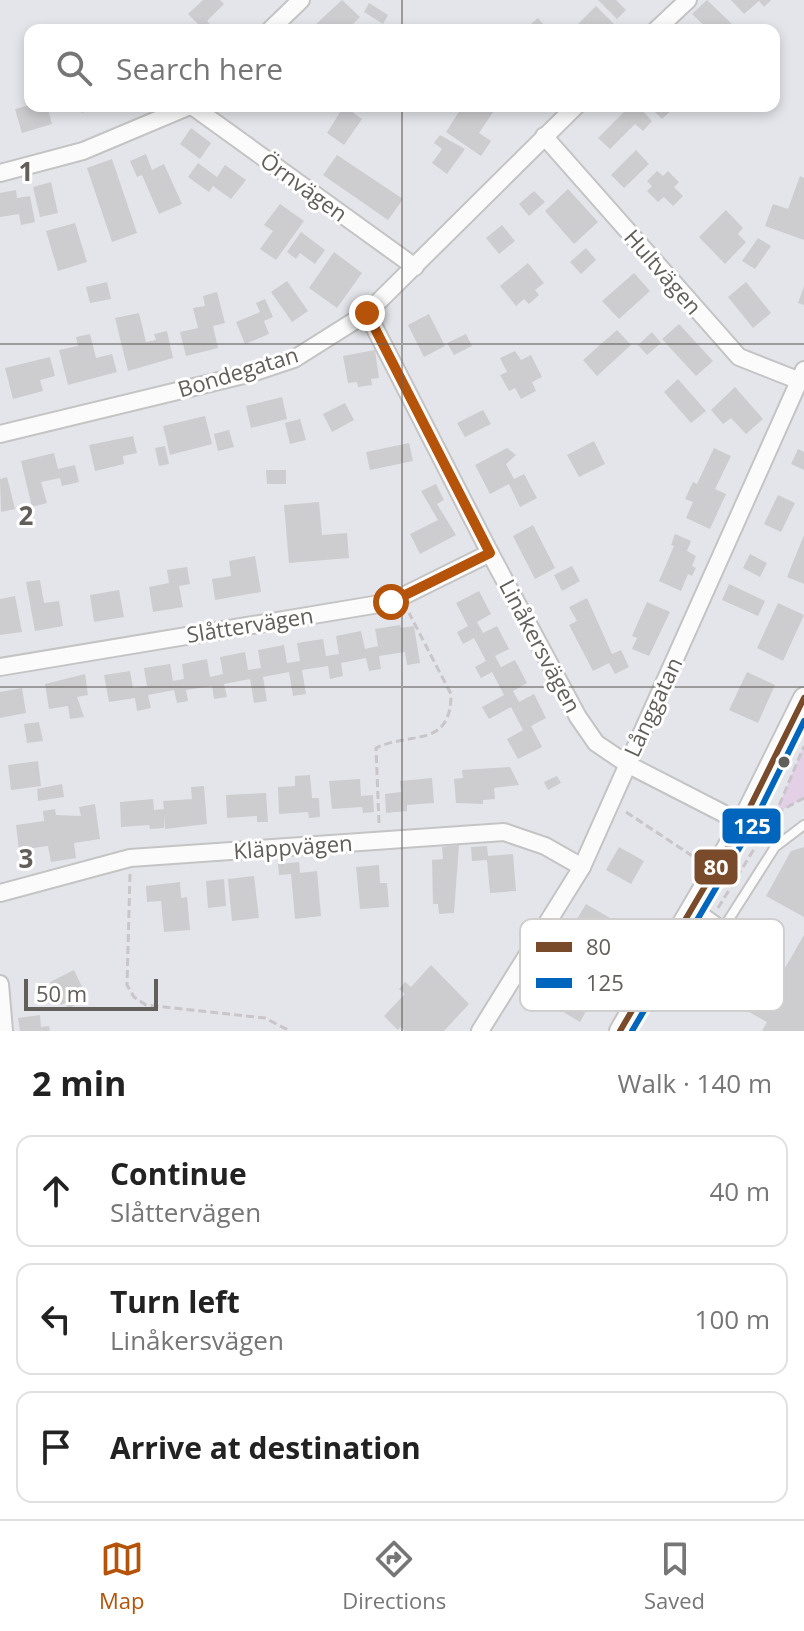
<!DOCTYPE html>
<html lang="en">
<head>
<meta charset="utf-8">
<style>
	:root { --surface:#fff; --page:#f2f2f2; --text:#222; --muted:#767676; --line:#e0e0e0; --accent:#b45309 }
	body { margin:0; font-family:"Open Sans",sans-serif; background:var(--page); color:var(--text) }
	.scale { position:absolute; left:24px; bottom:20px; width:134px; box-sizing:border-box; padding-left:8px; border:4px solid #625e5a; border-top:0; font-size:22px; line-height:28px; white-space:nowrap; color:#625e5a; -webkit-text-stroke:6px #fff; paint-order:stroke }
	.stop { position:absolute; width:24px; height:24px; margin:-18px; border:6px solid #b45309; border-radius:50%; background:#fff }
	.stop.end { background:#b45309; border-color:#fff; box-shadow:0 2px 8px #0008 }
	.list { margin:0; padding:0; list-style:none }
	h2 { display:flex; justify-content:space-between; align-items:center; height:104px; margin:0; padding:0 32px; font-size:34px }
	h2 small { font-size:26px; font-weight:400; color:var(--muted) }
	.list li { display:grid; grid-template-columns:52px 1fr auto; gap:24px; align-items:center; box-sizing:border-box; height:112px; margin:0 16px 16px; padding:0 16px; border:2px solid var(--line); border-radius:16px }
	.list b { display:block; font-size:30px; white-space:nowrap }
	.list p { margin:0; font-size:26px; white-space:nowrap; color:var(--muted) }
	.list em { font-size:26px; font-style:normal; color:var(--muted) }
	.icon { flex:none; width:44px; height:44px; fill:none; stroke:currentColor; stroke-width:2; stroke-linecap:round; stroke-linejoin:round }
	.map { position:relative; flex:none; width:804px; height:1031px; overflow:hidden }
	.search { position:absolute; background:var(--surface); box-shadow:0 4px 12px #0003; left:24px; right:24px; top:24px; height:88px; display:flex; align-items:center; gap:20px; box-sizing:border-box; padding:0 28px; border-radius:16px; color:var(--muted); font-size:30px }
	.sheet { height:488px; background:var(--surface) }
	nav { display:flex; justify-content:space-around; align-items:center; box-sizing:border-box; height:112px; border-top:2px solid var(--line); background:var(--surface); font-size:22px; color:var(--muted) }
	nav a { display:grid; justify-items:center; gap:4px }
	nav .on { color:var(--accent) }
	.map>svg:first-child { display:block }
	.green { fill:#e3d0e7 }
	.building { fill:#cdcdd0 }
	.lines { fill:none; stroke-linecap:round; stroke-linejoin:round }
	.service-casing { stroke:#c5c4c4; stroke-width:12 }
	.minor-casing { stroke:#c5c4c4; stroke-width:20 }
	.tertiary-casing { stroke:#c5c4c4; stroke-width:24 }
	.path { stroke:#cac5c8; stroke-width:3; stroke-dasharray:8 4; stroke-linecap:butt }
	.service { stroke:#fbfbfc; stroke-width:8 }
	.minor { stroke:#fbfbfc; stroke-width:16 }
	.tertiary { stroke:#fbfbfc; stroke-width:20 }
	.bus-1-casing { stroke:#fff; stroke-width:12 }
	.bus-2-casing { stroke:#fff; stroke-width:12 }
	.bus-1 { stroke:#7a4b2a; stroke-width:6 }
	.bus-2 { stroke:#0065bd; stroke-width:6 }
	.route { stroke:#b45309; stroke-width:10 }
	.grid { fill:none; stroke:#625e5a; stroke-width:2; stroke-opacity:0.55 }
	.bus-dot { fill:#625e5a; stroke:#fff; stroke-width:3 }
	.labels { text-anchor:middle; stroke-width:6; stroke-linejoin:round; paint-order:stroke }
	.street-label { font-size:22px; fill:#625e5a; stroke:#fff }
	.key { fill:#fff; stroke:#d0cfce; stroke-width:2 }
	.key-label { font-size:22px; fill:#625e5a }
	.grid-label { font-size:26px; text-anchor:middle; font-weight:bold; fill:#625e5a; stroke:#fff; stroke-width:6; stroke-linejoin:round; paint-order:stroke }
	.line-badge { stroke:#fff; stroke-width:3 }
	.badge-label { font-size:22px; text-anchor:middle; font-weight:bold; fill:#fff }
</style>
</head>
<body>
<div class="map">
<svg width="804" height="1031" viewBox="0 0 804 1031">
	<rect width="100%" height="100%" fill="#e4e5ea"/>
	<!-- green -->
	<path class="green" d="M804,746v52l-28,15z"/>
	<!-- building -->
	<g class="building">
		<path d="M203,0h17l4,4 -17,17 9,9h-22l5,-5 -11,-11z"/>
		<path d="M342,0l18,17 -13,13h-26l-5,-6z"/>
		<path d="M598,0h18l10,10 -9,9z"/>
		<path d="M707,0l26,25 -5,5h-19l-17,-16z"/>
		<path d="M731,0h40l-7,7 -5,-6 -15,13z"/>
		<path d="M369,3l19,12 -5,9 -19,-12z"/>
		<path d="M596,6l18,18 -6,6h-36z"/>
		<path d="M538,18l10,12h-24z"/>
		<path d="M30,105l17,1 5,18 -30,9 -7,-24z"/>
		<path d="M78,106h21l-17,7z"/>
		<path d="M344,106l18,13 -18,26 -17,-12z"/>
		<path d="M454,106h43l-18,27 12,8 -10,15 -35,-24 14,-22z"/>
		<path d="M630,106h8l14,15 -9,10 -8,-7 -25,25 -12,-11z"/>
		<path d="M649,106h21l3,3 -11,10z"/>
		<path d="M191,128l20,15 -11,16 -20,-15z"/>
		<path d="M440,135l25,14 -18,25 -15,-11 10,-14 -8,-6z"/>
		<path d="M636,150l13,14 -25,24 -13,-13z"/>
		<path d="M146,154l6,16 12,-6 18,40 -23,10 -17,-39 -5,2 -7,-16z"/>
		<path d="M337,155l66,44 -15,21 -65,-45z"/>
		<path d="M112,159l25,74 -25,9 -25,-74z"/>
		<path d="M198,163l19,14 8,-12 21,15 -15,19 -18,-13 -4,6 -21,-15z"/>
		<path d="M657,171l6,5 5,-5 11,11 -5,5 9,9 -10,10 -9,-9 -6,5 -11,-11 5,-5 -5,-5z"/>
		<path d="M800,176l4,2v62l-39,-14 8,-22 15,5z"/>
		<path d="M51,182l7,31 -18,4 -7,-30z"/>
		<path d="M568,189l30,33 -24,22 -29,-33z"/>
		<path d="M16,190l1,8 13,-2 5,26 -14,3 -2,-11 -19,3v-24z"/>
		<path d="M534,191l11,11 -16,14 -10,-12z"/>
		<path d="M280,204l24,17 -28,39 -16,-11 13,-18 -9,-6z"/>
		<path d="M726,210l17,18 -5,6 8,8 -21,22 -26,-27z"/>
		<path d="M75,223l12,39 -29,9 -12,-40z"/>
		<path d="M502,225l13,16 -16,13 -13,-16z"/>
		<path d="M301,232l24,18 -10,14 -15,-11 -4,6 -9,-7z"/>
		<path d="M758,238l13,8 -16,23 -13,-8z"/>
		<path d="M586,248l10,12 -15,14 -11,-12z"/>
		<path d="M334,252l28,21 -25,35 -28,-20z"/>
		<path d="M528,263l16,20 -9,7 4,5 -10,9 -5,-5 -8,7 -16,-20z"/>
		<path d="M634,273l16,18 -31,28 -17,-18z"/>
		<path d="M287,281l21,30 -16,11 -21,-30z"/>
		<path d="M107,282l4,17 -21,4 -4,-16z"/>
		<path d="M746,282l25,31 -18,15 -25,-31z"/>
		<path d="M804,286v19l-6,-2z"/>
		<path d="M217,292l8,31 -12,3 5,22 -32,8 -6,-24 18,-4 -5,-20 12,-2 -2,-10z"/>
		<path d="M265,299l8,18 -9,4 5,13 -24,10 -9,-22 24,-10 -4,-9z"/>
		<path d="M139,313l7,29 10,-2 -2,-6 13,-3 6,27 -45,13 -13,-53z"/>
		<path d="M429,314l16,32 -21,11 -16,-32z"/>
		<path d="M679,324l34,37 -17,15 -34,-37z"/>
		<path d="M617,330l14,15 -34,31 -14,-16z"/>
		<path d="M652,332l9,11 -14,12 -9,-10z"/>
		<path d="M90,334l6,24 16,-4 5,18 -49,13 -9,-35 19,-4 -2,-9z"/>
		<path d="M466,334l6,12 -18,9 -7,-12z"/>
		<path d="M375,350l4,28 -8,1 1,6 -14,2 -1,-5 -9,1 -5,-27z"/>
		<path d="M515,351l6,9 10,-5 11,22 -10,5 4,9 -15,8 -6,-11 -6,3 -9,-16 7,-3 -7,-14z"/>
		<path d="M50,357l5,19 -15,4 3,11 -30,8 -8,-31z"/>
		<path d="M678,379l28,32 -15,12 -27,-31z"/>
		<path d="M735,387l28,32 -17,15 -15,-16 -8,6 -12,-14z"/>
		<path d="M282,397l5,22 -36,9 -5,-22z"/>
		<path d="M345,403l9,17 -22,12 -9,-18z"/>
		<path d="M483,410l8,14 -26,13 -8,-14z"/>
		<path d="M205,416l7,28 -42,11 -7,-29z"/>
		<path d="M300,419l6,21 -16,4 -5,-21z"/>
		<path d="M229,430l5,17 -16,4 -4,-17z"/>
		<path d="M133,436l4,17 -14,3 1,8 -29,7 -6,-26z"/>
		<path d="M594,441l11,23 -26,13 -12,-22z"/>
		<path d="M409,443l4,18 -43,9 -4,-18z"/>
		<path d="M165,446l4,18 -10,2 -4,-18z"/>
		<path d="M507,448l9,7 -10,9 8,15 10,-5 13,24 -17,9 -11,-23 -19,10 -15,-29z"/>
		<path d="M714,448l17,8 -16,33 11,5 -16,35 -24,-11 7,-16 -8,-3 8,-17 4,2z"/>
		<path d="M798,449l6,3v18l-13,-6z"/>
		<path d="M54,453l4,16 17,-4 4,17 -17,4 -2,-8 -19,4 6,21 -15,4 -11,-46z"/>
		<path d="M266,470h20v14h-19z"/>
		<path d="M7,477l8,32 -14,3 -1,-33z"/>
		<path d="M436,484l8,16 -7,4 19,31 -36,19 -10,-20 28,-14 -17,-29z"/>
		<path d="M778,495l17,8 -14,29 -17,-8z"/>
		<path d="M319,502l3,33 25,-2 2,25 -60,5 -5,-58z"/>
		<path d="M533,525l22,43 -20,11 -22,-43z"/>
		<path d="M675,534l16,7 -4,10 9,5 -4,10 4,2 -4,8 -4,-2 -7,17 -22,-10 15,-35 -3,-1z"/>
		<path d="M804,535v49l-17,-7z"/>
		<path d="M750,554l17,9 -7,14 -17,-9z"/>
		<path d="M255,556l6,36 -46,8 -3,-21 19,-3 -2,-15z"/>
		<path d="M572,566l8,15 -18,10 -8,-16z"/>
		<path d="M187,567l3,17 -11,2 4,21 -30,5 -4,-25 20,-4 -2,-13z"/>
		<path d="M40,580l4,23 15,-2 4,25 -28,5 -9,-49z"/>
		<path d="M729,584l36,17 -7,15 -36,-16z"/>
		<path d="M119,590l5,27 -30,5 -4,-27z"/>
		<path d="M479,591l12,23 -14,8 6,11 14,-7 12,23 -14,7 6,11 14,-7 12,23 -14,8 6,11 15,-8 12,24 -15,8 11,21 -24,12 -11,-20 16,-9 -12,-23 -22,12 -7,-12 22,-12 -12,-23 -11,6 -6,-11 11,-6 -12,-23 -11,6 -6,-12 11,-6 -12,-23z"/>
		<path d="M15,596l7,36 -22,3v-36z"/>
		<path d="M587,598l25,56 9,-4 8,17 -14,7 -6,-11 -16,8 -24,-46 8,-4 -8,-14z"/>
		<path d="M647,602l23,10 -21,44 -17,-7 5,-11 -5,-2z"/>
		<path d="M778,603l26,12 -21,46 -26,-13z"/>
		<path d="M400,625l1,3 13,-2 6,37 -13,2 -2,-13 -26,4 2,13 -12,2 -3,-13 -25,5 2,13 -13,3 -2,-13 -26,4 4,24 -13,2 -4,-24 -26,5 4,24 -13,2 -4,-24 -26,5 3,13 -13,2 -2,-13 -26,4 2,11 -11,2 -3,-13 -26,5 3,13 -14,3 -2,-13 -26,4 -5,-27 26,-4 3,17 14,-2 -3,-18 26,-4 3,17 11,-2 -2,-15 25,-5 3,18 13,-3 -3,-17 25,-5 3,18 13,-2 -3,-18 26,-5 3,18 13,-2 -3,-18 26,-4 3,17 13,-2 -3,-18 25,-5 4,18 13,-3 -3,-17z"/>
		<path d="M747,672l28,13 -17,38 -29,-13z"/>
		<path d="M85,674l3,21 -11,2 7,20 -14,2 -2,-13 -19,3 -4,-25z"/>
		<path d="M22,688l4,25 -26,5v-26z"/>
		<path d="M39,722l4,19 -16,2 -3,-19z"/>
		<path d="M38,761l3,25 -30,4 -3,-25z"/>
		<path d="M510,767l9,18 -25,3 1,11 -12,1v4l-27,-1 -2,-24 9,-1 -1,-8z"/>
		<path d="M310,775l2,23h7l1,19 -11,1 -1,-6 -29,2 -1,-27 17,-1v-10z"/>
		<path d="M557,776l4,7 -13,7 -4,-8z"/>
		<path d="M432,778l2,25 -27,2v6l-21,2 -1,-19 16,-2 -1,-11z"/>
		<path d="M360,779l1,17 12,-1 1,17 -11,1 -1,-6 -30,2 -3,-28z"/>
		<path d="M62,784l2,13 -26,4 -1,-12z"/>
		<path d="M204,786l3,38 -42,5 -1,-15v14l-14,1 -1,-4 -28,2 -1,-25 33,-3 1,11 10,-1 -1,-8 29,-2 -1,-12z"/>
		<path d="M266,793l2,29h-11v-6l-30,2 -1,-23z"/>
		<path d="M95,804l5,35 -26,4 2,15 -25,4 -3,-16 -29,4 -3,-25 28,-4 -1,-10 12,-2 1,6 25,1 -2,-9z"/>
		<path d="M459,845l-5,68 -15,1 -1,-10h-5l-1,-44 11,-1 -1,-12z"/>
		<path d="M487,846l1,10 25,-2 3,37 -26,2 -3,-33 -15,1 -1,-14z"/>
		<path d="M619,847l25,14 -13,23 -25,-14z"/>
		<path d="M804,847v70l-38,-21 25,-45z"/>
		<path d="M299,862l1,11 17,-2 4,45 -26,3 -4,-45 -12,1 -1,-11z"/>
		<path d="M379,865l1,18h7l2,24 -29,2 -4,-42z"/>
		<path d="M254,876l5,42 -27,3 -4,-42z"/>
		<path d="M224,879l2,27 -18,2 -2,-27z"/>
		<path d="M180,882l1,16 6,-1 3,33 -26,2 -3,-31 -14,1 -1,-16z"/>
		<path d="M586,904l24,14 -7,12 11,6 -11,18 -11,-6 4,-9 -23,-13z"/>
		<path d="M804,935v96h-42l5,-9 -38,-21 28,-49 28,16z"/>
		<path d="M431,965l38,39 -25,27h-39l-5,-4 -2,3 -14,-14 21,-22 -6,-5 6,-7 6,5z"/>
		<path d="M551,965l19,6 -3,4 9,5 -7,11 21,13 -10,18 -35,-21 4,-8 -11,-6z"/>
		<path d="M74,970l11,23 -8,5 2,5 -11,6 -3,-6 -4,2 -11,-23z"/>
		<path d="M40,1015l1,12 8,-1 1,5h-30l-2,-13z"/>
	</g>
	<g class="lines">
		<!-- service casing -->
		<g class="service-casing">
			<g id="service">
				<path d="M695,906l46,33"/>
				<path d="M724,927l51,-80 29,-22"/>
			</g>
		</g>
		<!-- minor casing -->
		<g class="minor-casing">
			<g id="minor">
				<path d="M270,30l31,-30"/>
				<path d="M656,30l32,-30"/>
				<path d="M192,106l223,161"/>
				<path d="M544,136l195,221 61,24"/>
				<path d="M0,173l83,-22 107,-45"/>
				<path d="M367,313l123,240 88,164 18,26 31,21 115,59"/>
				<path d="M0,434l252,-61 42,-14 73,-46 209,-207"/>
				<path d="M0,667l391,-65 99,-49"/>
				<path d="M0,893l130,-35 374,-26 41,14 37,21"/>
				<path d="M0,984l4,47"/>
				<path d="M480,1031l102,-164 222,-497"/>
			</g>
		</g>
		<!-- tertiary casing -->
		<g class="tertiary-casing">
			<path id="tertiary" d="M620,1031l122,-208 62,-125"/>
		</g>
		<!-- path -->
		<g class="path">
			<path d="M626,812l74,49"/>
			<path d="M776,813l28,-15"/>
			<path d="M379,823l-3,-75c35,-17 75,1 75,-54l-42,-81"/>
			<path d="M130,874l-3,111 7,12 12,8 119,13 25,13"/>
			<path d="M718,908l58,-95 28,-67"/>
			<path d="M664,997l42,-69"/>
		</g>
		<!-- service -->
		<use href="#service" class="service"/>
		<!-- minor -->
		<use href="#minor" class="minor"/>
		<!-- tertiary -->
		<use href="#tertiary" class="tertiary"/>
		<!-- bus-1 casing -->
		<g class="bus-1-casing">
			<path id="bus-1" d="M620,1031l122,-208 62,-125"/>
		</g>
		<!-- bus-2 casing -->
		<g class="bus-2-casing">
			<path id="bus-2" d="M632,1031l119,-203 53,-107"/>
		</g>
		<!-- bus-1 -->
		<use href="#bus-1" class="bus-1"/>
		<!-- bus-2 -->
		<use href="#bus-2" class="bus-2"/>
	</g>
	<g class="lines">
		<!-- route -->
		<path class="route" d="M367,313l123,240 -99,49"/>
	</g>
	<!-- grid -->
	<path class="grid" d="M402,0v30M402,106v925M0,344h804M0,687h804"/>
	<!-- markers -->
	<circle class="bus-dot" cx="784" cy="762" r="7"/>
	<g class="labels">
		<!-- street labels -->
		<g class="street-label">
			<text transform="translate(304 187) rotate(36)" y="8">Örnvägen</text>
			<text transform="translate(663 272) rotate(49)" y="8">Hultvägen</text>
			<text transform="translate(238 372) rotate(-17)" y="8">Bondegatan</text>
			<text transform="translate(250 625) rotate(-9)" y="8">Slåttervägen</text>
			<text transform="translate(540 646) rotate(62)" y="8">Linåkersvägen</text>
			<text transform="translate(653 707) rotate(-65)" y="8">Långgatan</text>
			<text transform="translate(293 847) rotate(-4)" y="8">Kläppvägen</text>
		</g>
	</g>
	<!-- legend -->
	<rect x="520" y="919" width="264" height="92" rx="12" class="key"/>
	<rect x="536" y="942" width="36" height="10" fill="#7a4b2a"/>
	<rect x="536" y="978" width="36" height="10" fill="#0065bd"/>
	<g class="key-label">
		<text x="586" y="955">80</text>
		<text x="586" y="991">125</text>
	</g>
	<g class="grid-label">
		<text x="26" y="181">1</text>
		<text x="26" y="525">2</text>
		<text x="26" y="868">3</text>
	</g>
	<g class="line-badge">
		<rect x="721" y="807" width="61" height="38" rx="8" fill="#0065bd"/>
		<rect x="693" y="848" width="46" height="38" rx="8" fill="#7a4b2a"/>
	</g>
	<g class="badge-label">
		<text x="752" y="834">125</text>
		<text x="716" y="875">80</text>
	</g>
</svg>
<div class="scale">50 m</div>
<div class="stop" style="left:391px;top:602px"></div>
<div class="stop end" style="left:367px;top:313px"></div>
<div class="search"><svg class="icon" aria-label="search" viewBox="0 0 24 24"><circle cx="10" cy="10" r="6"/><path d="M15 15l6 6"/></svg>Search here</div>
</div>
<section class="sheet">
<h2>2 min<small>Walk · 140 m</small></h2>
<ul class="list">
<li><svg class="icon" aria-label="ahead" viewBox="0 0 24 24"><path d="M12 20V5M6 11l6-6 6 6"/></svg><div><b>Continue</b><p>Slåttervägen</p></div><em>40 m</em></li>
<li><svg class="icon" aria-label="left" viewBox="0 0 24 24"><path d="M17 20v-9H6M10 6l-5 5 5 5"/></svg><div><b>Turn left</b><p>Linåkersvägen</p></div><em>100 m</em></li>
<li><svg class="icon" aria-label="arrive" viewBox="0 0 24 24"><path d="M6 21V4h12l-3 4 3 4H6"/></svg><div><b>Arrive at destination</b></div></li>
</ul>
</section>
<nav>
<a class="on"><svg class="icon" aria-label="map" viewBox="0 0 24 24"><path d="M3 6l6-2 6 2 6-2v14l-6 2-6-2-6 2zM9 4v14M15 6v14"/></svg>Map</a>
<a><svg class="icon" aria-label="directions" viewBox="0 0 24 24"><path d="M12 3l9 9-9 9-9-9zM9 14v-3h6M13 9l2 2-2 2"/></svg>Directions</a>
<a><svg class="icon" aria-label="saved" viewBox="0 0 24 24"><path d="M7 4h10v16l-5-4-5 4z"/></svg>Saved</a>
</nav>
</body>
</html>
